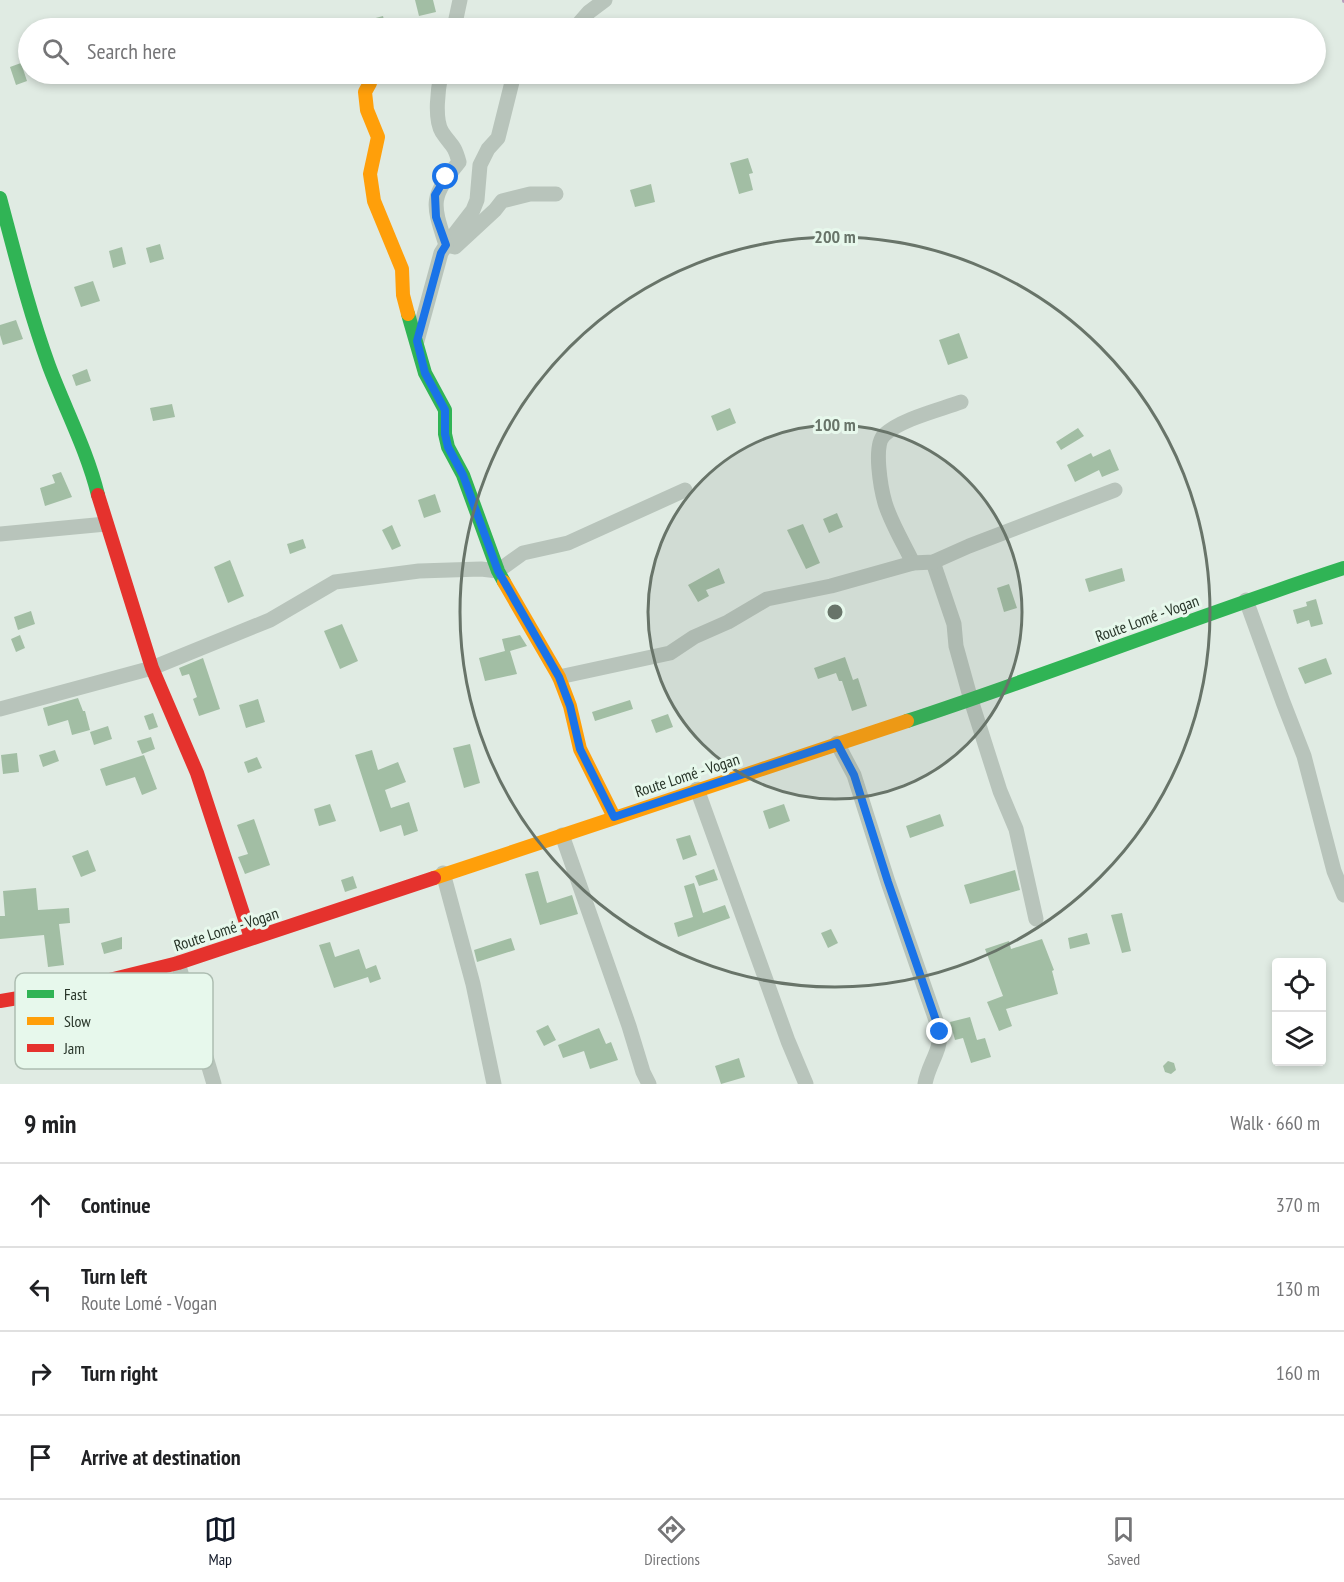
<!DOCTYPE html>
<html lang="en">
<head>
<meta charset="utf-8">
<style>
	:root { --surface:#fff; --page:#f2f2f2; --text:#202124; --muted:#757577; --line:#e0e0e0; --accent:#111827 }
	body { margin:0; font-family:"PT Sans Narrow",sans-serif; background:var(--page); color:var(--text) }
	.controls { position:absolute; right:18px; bottom:18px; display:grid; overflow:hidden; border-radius:6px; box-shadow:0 3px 9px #0003 }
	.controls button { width:54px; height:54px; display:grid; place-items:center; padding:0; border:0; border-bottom:2px solid var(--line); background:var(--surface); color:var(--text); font:30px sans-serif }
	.stop { position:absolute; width:18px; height:18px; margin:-14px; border:4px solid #1a73e8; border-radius:50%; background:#fff }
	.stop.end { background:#1a73e8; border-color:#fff; box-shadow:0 2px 6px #0008 }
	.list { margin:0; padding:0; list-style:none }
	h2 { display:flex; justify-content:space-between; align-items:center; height:78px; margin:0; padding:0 24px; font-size:26px }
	h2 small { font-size:20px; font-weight:400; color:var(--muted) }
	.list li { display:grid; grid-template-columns:39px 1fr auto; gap:18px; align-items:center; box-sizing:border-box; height:84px; padding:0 24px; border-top:2px solid var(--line) }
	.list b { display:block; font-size:22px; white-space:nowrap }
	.list p { margin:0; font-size:20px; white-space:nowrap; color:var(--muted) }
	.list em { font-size:20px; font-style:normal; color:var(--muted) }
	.icon { flex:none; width:33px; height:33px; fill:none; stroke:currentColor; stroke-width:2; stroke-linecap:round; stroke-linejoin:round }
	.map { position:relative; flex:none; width:1344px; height:1084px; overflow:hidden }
	.search { position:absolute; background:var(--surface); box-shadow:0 3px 9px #0003; left:18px; right:18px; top:18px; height:66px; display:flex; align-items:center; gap:15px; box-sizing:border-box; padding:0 21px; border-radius:33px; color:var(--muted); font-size:22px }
	.sheet { height:414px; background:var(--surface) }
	nav { display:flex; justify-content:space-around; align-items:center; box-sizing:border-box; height:84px; border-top:2px solid var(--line); background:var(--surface); font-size:16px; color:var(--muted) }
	nav a { display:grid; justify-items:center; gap:3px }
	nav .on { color:var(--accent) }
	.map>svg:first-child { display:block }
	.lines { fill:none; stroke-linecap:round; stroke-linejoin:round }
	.stream { stroke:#b59dbc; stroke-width:4 }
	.building { fill:#a2bea4 }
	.street { stroke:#b8c4bb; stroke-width:15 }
	.fast { stroke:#30b455; stroke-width:14 }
	.slow { stroke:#ff9f0a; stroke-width:14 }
	.jam { stroke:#e5322d; stroke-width:14 }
	.route { stroke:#1a73e8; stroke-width:8 }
	.ring { fill:none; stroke:#687469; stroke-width:3 }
	.labels { text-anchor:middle; stroke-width:6; stroke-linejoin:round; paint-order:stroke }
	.street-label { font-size:16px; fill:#273428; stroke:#e7f8ec }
	.key { fill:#e7f8ec; stroke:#adbdb1; stroke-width:1.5 }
	.key-label { font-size:16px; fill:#273428 }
	.centre { fill:#687469; stroke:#e7f8ec; stroke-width:3 }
	.ring-label { font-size:18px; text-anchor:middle; font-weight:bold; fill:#687469; stroke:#e7f8ec; stroke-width:6; stroke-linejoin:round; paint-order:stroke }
</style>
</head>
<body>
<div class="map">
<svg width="1344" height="1084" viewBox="0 0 1344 1084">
	<rect width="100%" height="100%" fill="#e0ebe3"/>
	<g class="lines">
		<!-- stream -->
		<path class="stream" d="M1344,0v1"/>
	</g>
	<!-- building -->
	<g class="building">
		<path d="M415,0h18l3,12 -17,4z"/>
		<path d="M383,16l3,12h-12l-2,-9z"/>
		<path d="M21,63l6,18 -11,4 -6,-18z"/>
		<path d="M748,158l5,15 -4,1 4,16 -14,4 -9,-31z"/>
		<path d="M651,184l4,18 -20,5 -5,-17z"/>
		<path d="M160,244l4,15 -14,4 -4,-15z"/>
		<path d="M122,247l4,17 -13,4 -4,-17z"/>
		<path d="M93,281l7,20 -19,6 -7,-20z"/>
		<path d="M16,320l7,19 -20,6 -3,-10v-10z"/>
		<path d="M959,333l9,25 -20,7 -9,-25z"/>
		<path d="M87,369l4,12 -15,5 -4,-11z"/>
		<path d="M172,404l3,13 -22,4 -3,-13z"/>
		<path d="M730,408l6,15 -19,8 -6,-15z"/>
		<path d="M1078,428l6,8 -23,14 -5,-8z"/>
		<path d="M1110,449l9,21 -17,7 -3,-7 -24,12 -8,-17 24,-12 2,4z"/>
		<path d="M61,472l11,25 -27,9 -5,-18 15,-5 -3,-8z"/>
		<path d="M435,494l6,18 -17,6 -6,-18z"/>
		<path d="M837,513l6,14 -14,6 -6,-14z"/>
		<path d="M803,524l17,39 -14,6 -19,-39z"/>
		<path d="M392,525l9,21 -9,4 -10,-20z"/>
		<path d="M303,539l3,9 -16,6 -3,-10z"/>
		<path d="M230,560l14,36 -16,7 -14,-36z"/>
		<path d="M719,568l6,15 -19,7 3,6 -11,6 -10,-17z"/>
		<path d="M1122,568l3,13 -36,11 -4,-13z"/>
		<path d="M1009,584l8,24 -13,4 -7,-24z"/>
		<path d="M1316,599l7,25 -12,3 -2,-7 -12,4 -4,-14 14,-4 -1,-4z"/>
		<path d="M31,611l4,13 -17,6 -4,-13z"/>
		<path d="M342,624l16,37 -18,8 -16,-38z"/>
		<path d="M20,635l5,13 -9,4 -5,-13z"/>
		<path d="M520,635l7,11 -17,5 7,23 -32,7 -6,-23 26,-7 -3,-12z"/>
		<path d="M845,657l8,23 5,-2 9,28 -15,5 -10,-30h-3l-3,-8 -18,6 -4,-11z"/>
		<path d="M203,658l17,51 -21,7 -6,-17 4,-2 -8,-23 -7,2 -3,-8z"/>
		<path d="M1326,658l6,16 -27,10 -7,-16z"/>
		<path d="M78,698l5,13h2l5,19 -18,5 -4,-15 -20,6 -5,-18z"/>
		<path d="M258,699l7,23 -19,6 -7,-23z"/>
		<path d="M630,700l3,9 -38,12 -3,-9z"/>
		<path d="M153,713l5,14 -9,3 -5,-14z"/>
		<path d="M668,714l5,13 -17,6 -5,-13z"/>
		<path d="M108,726l4,13 -18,6 -4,-13z"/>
		<path d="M151,737l4,12 -13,5 -5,-13z"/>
		<path d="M470,744l10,39 -16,5 -11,-40z"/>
		<path d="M55,750l4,11 -16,6 -4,-12z"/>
		<path d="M372,750l6,20 20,-8 8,20 -21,8 6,18 18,-6 9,29 -14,5 -3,-11 -21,7 -25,-77z"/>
		<path d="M17,753l2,19 -16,2 -2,-19z"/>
		<path d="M144,755l13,34 -15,6 -7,-18 -29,9 -6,-17z"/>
		<path d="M257,757l5,11 -14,5 -4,-11z"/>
		<path d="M330,804l6,17 -17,5 -5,-17z"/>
		<path d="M784,804l6,17 -21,8 -6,-18z"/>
		<path d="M940,814l4,12 -34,12 -4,-12z"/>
		<path d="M254,819l16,46 -25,9 -7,-17 10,-3 -11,-29z"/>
		<path d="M690,835l7,20 -14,5 -7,-21z"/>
		<path d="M88,850l8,21 -15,6 -9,-21z"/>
		<path d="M714,869l4,11 -19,6 -4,-10z"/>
		<path d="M1015,870l5,20 -50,14 -6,-19z"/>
		<path d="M538,871l9,32 25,-8 6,19 -38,11 -15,-51z"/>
		<path d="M353,876l4,12 -12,4 -4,-12z"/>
		<path d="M694,883l9,30 22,-8 5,13 -52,19 -4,-14 19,-6 -9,-31z"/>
		<path d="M36,888l2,22 31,-2 1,15 -11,1 5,41 -16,2 -4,-32 -44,4v-23h5l-2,-25z"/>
		<path d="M1122,913l9,38 -9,2 -11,-38z"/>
		<path d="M831,929l7,14 -10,5 -7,-15z"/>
		<path d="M1087,933l3,11 -20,5 -2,-11z"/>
		<path d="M122,937v12l-18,5 -3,-11z"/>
		<path d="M511,938l4,12 -38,12 -3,-12z"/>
		<path d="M1042,939l12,31 -2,1 6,23 -52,15 6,17 -13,5 -12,-29 16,-6 -18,-47 24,-8 2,8z"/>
		<path d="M330,942l5,15 24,-8 7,20 10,-4 5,14 -11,4 -2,-6 -34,11 -15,-43z"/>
		<path d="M970,1017l7,23 8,-2 6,19 -20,6 -8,-25 -8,2 -5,-18z"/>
		<path d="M548,1025l8,15 -12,6 -8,-15z"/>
		<path d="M599,1028l7,16 5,-2 7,18 -28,9 -6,-18 -21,7 -5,-13z"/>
		<path d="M739,1058l6,19 -24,7 -6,-18z"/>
		<path d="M1168,1061l6,2 2,7 -5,4 -6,-2 -2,-6z"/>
	</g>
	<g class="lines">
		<!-- street -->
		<g class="street">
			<path d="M454,28l6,-28"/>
			<path d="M575,28l14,-16 16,-12"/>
			<path d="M514,74l-16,64 -10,11 -8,16 -3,35 -4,10 -27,35 9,2 40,-37 7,-9 28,-7h26"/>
			<path d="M417,341l24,-88 5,-8c-14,-43 -16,-47 13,-83 -5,-19 -8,-16 -17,-30 -8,-13 -4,-43 -1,-58"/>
			<path d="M0,534l106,-10"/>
			<path d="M933,562l21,62 2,22 15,54 29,91 16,38 20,90"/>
			<path d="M913,563c-9,-19 -22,-40 -28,-60 -4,-14 -12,-57 -1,-68 17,-16 55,-25 77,-33"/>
			<path d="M1246,600l37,102 21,54 30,115 10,24"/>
			<path d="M559,677l111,-24 24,-16 34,-15 39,-23 64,-13 82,-23 20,-1 36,-16 146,-56"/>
			<path d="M0,709l152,-41 118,-48 65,-38 84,-11 62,-2 17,2 25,-18 45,-10 117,-53"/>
			<path d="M837,743l17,32 34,107 52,150c1,19 -12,33 -15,52"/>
			<path d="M697,789l91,252 18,43"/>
			<path d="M562,835l67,191 14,46 6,12"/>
			<path d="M443,873l30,111 21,100"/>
			<path d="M178,963l36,121"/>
		</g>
		<!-- fast -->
		<g class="fast">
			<path d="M0,198c15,56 29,113 49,168 16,43 38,84 49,129"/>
			<path d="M408,314l17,59 20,37v24l3,13 15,28 35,96 6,11"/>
			<path d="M907,721c146,-48 290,-105 437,-153"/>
		</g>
		<!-- slow -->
		<g class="slow">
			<path d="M370,83l-5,9 2,18 11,27 -8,37 4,27 28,68 1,26 5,19"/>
			<path d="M504,582l55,95 11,29 10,43 34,68"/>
			<path d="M434,878l473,-157"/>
		</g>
		<!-- jam -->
		<g class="jam">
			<path d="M98,495l54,173 45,105 54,165"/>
			<path d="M0,1001l77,-13 101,-25 256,-85"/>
		</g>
	</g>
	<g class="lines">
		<!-- route -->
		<path class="route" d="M446,177l-11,18 1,22 10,28 -5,8 -24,88 8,32 20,37v24l3,13 15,28 35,96 61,106 11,29 10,43 34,68 223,-74 17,32 34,107 52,150"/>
	</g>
	<!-- distance rings -->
	<circle cx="835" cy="612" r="187" fill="#687469" fill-opacity=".12"/>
	<g class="ring">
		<circle cx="835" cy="612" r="187"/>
		<circle cx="835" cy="612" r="375"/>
	</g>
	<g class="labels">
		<!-- street labels -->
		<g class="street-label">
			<text transform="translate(1147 618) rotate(-20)" y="6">Route Lomé - Vogan</text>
			<text transform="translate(687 775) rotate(-18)" y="6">Route Lomé - Vogan</text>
			<text transform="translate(226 929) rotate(-18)" y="6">Route Lomé - Vogan</text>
		</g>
	</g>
	<!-- legend -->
	<rect x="15" y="973" width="198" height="96" rx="9" class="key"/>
	<rect x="27" y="990" width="27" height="8" fill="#30b455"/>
	<rect x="27" y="1017" width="27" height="8" fill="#ff9f0a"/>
	<rect x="27" y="1044" width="27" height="8" fill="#e5322d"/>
	<g class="key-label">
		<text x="64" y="1000">Fast</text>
		<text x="64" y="1027">Slow</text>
		<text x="64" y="1054">Jam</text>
	</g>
	<circle cx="835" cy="612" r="9" class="centre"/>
	<g class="ring-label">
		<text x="835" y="243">200 m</text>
		<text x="835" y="431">100 m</text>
	</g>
</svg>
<div class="controls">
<button><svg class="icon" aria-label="locate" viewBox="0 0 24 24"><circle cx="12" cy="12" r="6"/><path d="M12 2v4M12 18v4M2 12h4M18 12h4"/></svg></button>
<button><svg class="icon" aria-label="layers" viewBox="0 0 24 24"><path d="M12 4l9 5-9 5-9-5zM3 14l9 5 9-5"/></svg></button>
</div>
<div class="stop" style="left:446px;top:177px"></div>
<div class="stop end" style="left:940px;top:1032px"></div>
<div class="search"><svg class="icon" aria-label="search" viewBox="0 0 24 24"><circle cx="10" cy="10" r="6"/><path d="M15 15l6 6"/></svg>Search here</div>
</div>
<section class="sheet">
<h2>9 min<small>Walk · 660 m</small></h2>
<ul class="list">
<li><svg class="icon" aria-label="ahead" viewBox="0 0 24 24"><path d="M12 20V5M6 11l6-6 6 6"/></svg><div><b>Continue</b></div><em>370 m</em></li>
<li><svg class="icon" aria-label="left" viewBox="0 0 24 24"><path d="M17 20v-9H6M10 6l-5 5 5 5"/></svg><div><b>Turn left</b><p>Route Lomé - Vogan</p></div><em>130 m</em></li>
<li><svg class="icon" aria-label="right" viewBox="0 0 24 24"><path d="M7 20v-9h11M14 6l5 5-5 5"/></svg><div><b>Turn right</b></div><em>160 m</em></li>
<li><svg class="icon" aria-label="arrive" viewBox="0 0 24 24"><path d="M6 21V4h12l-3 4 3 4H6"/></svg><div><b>Arrive at destination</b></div></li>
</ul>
</section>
<nav>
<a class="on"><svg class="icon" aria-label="map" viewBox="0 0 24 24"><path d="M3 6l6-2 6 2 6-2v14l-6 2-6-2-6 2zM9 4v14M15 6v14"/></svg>Map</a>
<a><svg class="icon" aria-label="directions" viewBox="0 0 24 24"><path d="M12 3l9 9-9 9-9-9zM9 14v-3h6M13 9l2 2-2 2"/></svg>Directions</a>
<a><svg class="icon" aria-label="saved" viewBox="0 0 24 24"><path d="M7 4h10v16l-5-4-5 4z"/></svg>Saved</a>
</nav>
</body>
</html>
